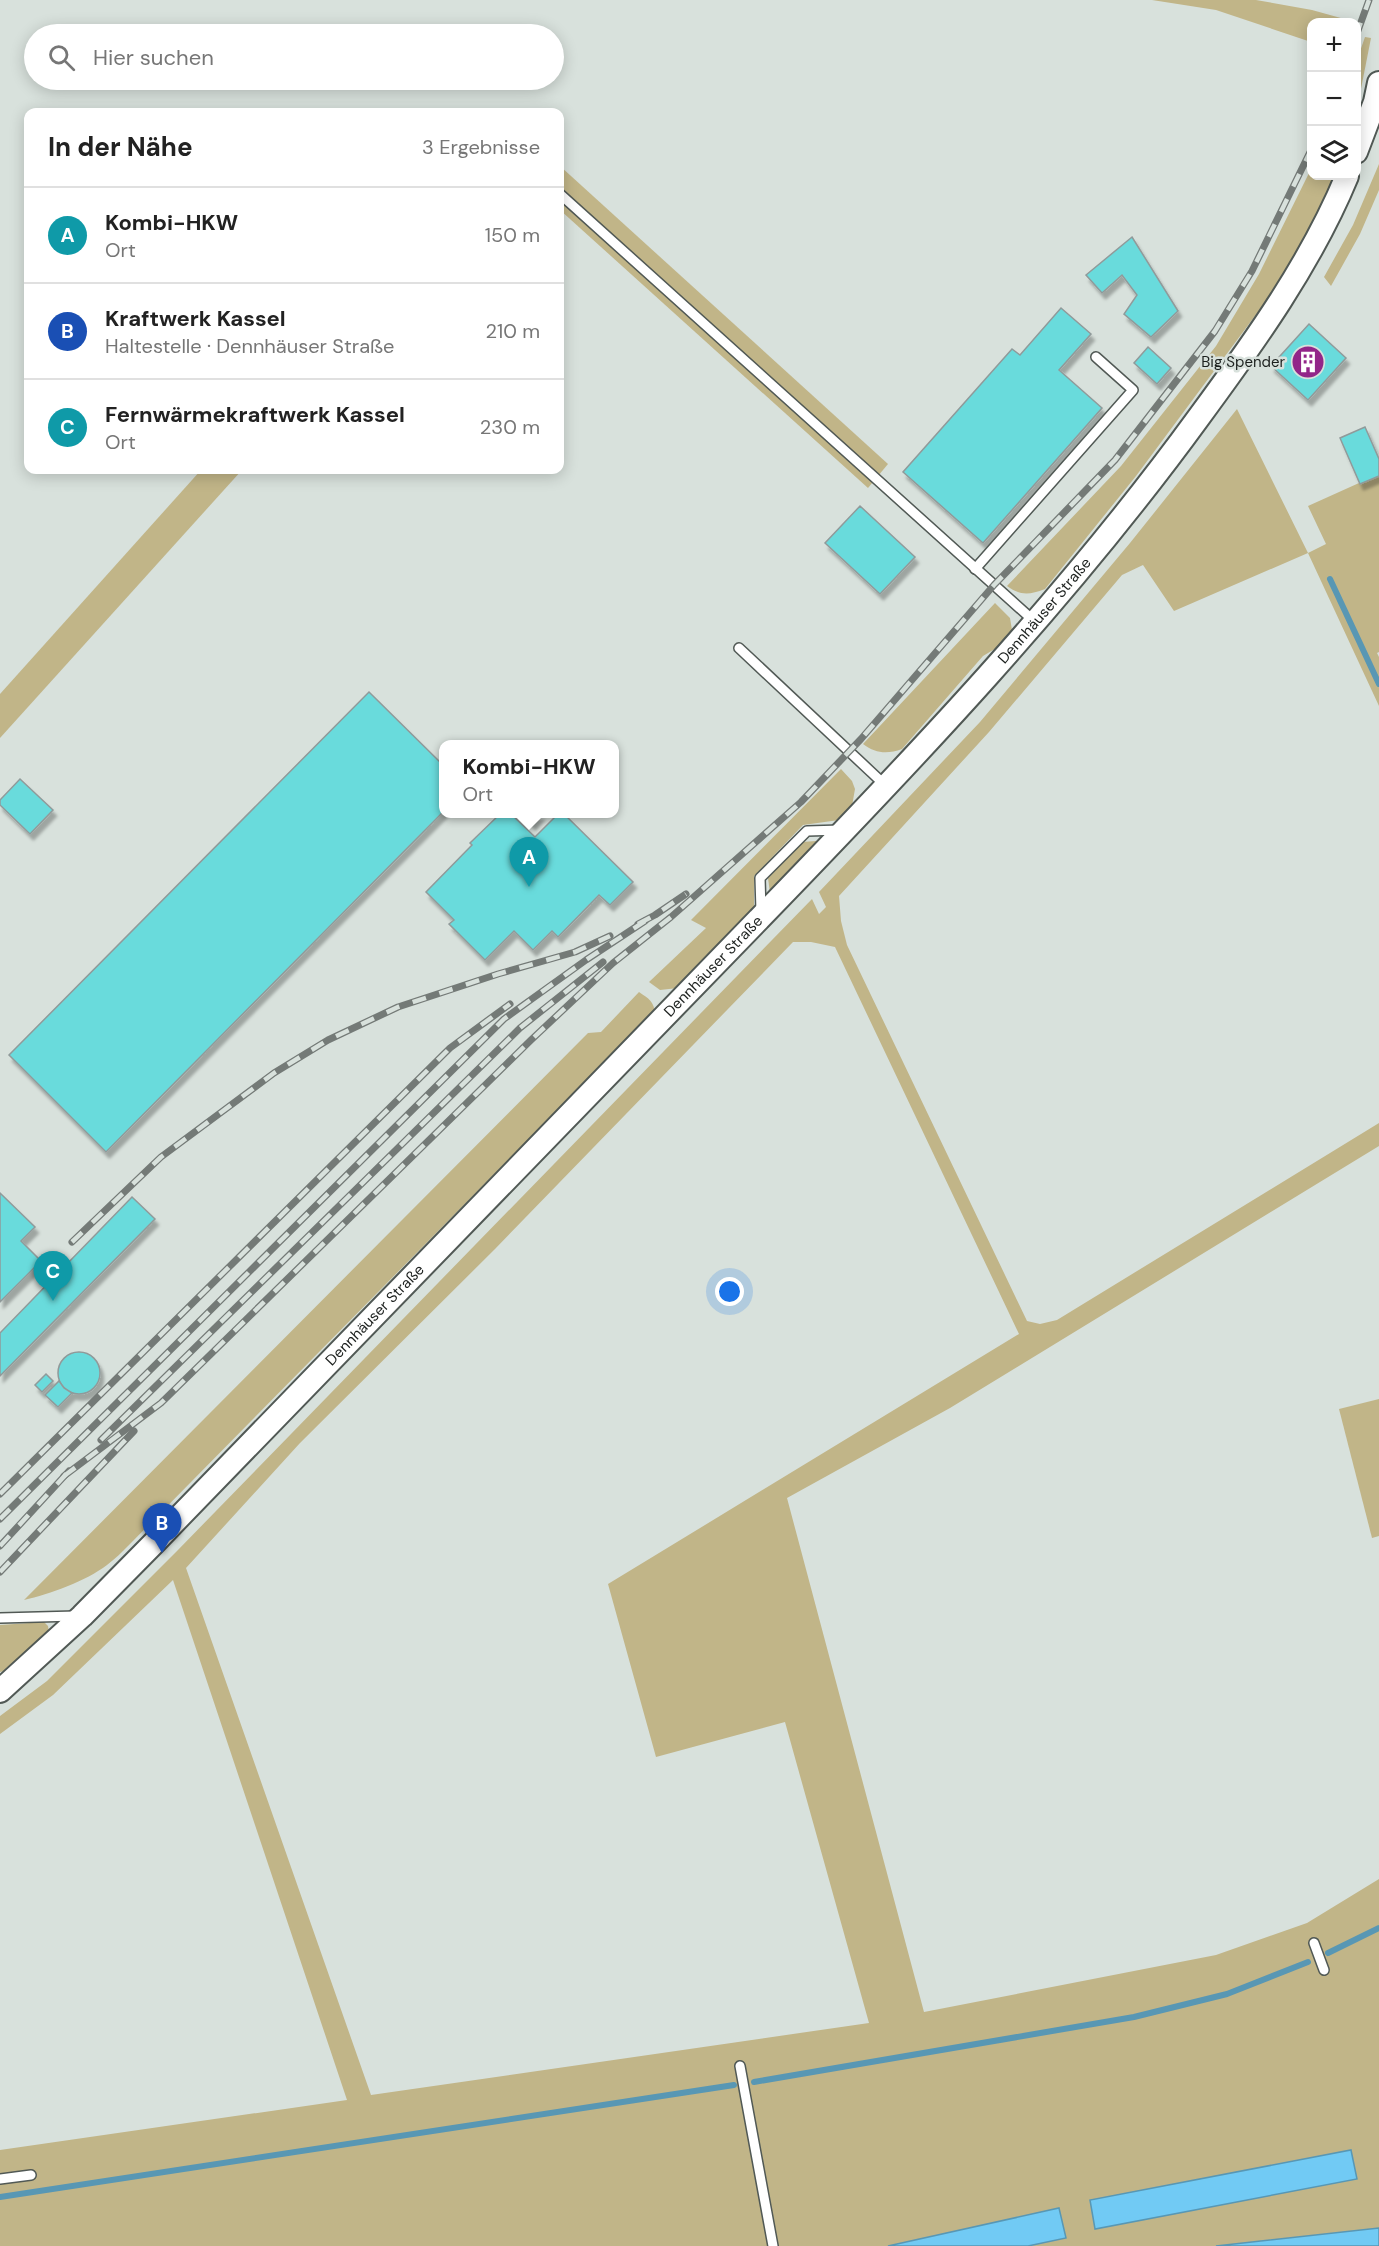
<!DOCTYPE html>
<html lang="de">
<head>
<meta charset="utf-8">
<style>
	:root { --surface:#fff; --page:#f2f2f2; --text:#222; --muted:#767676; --line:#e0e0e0; --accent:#922689 }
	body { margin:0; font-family:"DM Sans",sans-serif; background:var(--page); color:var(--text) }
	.controls { position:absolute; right:18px; top:18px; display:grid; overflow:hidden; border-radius:12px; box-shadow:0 3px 15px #0003 }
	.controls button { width:54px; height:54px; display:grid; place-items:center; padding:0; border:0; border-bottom:2px solid var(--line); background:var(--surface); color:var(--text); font:30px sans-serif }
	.you { position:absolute; left:730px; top:1292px; width:21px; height:21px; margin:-15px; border:4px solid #fff; border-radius:50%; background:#1a73e8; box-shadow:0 0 0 9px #1a73e833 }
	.badge { display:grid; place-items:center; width:39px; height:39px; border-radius:50%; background:var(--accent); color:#fff; font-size:20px; font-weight:700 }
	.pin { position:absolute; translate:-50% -50px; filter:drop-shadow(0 2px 3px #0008) }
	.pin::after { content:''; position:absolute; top:32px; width:21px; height:18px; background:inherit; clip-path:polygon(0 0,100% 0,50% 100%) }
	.popup { position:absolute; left:439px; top:740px; width:180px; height:78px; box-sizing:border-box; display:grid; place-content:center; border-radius:12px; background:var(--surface); filter:drop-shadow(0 2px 4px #0005); font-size:20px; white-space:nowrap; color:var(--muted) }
	.popup b { font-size:22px; color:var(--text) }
	.popup::after { content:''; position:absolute; left:50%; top:100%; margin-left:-12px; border:12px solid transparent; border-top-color:var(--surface) }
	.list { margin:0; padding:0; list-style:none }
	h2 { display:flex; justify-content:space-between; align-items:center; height:78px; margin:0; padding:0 24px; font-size:26px }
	h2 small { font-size:20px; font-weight:400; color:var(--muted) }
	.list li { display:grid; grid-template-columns:39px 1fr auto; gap:18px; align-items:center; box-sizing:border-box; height:96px; padding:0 24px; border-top:2px solid var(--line) }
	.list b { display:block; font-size:22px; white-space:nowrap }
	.list p { margin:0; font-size:20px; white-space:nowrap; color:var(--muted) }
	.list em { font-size:20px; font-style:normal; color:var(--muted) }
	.icon { flex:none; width:33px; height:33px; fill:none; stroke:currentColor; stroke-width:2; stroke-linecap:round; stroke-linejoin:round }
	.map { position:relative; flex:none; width:1379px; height:2246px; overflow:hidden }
	.search { position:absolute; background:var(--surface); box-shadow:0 3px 15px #0003; left:24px; top:24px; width:540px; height:66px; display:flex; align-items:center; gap:15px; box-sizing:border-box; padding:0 21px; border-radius:33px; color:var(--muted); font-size:22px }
	.panel { position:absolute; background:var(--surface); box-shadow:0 3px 15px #0003; left:24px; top:108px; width:540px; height:366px; border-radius:12px }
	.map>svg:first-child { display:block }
	.green { fill:#c1b588; fill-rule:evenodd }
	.water { fill:#71caf4; stroke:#5897b4; stroke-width:1.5 }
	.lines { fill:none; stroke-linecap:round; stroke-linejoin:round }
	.stream { stroke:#5897b4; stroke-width:6 }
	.building { fill:#69dbdc; stroke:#909a9a; stroke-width:1.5; filter:url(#shadow) }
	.service-casing { stroke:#515955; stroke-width:12 }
	.tertiary-casing { stroke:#515955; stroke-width:26 }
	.service { stroke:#fff; stroke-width:9 }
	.tertiary { stroke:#fff; stroke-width:22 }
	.rail-casing { stroke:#747a77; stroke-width:7 }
	.rail { stroke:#d8e1dc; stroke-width:4.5; stroke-dasharray:14; stroke-linecap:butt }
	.labels { text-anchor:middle; stroke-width:5; stroke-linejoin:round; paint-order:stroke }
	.poi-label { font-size:15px; fill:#1c201e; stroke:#d8e1dc; text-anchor:end }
	.street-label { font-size:15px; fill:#1c201e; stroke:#d8e1dc }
</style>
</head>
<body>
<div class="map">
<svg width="1379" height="2246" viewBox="0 0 1379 2246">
	<defs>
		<filter id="shadow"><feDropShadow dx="3.5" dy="6" stdDeviation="1.5" flood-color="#0004"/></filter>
	</defs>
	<rect width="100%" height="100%" fill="#d8e1dc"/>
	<!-- green -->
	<g class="green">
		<path d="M1152,0h104l56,10 36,10 -1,2h-35l-1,20 -95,-32z"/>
		<path d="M1365,37l6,1 -14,71v-49z"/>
		<path d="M1379,164v26l-19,44 -29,52 -7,-9 29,-52z"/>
		<path d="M560,166l328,298 -20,24 -308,-278z"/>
		<path d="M1311,169l1,7h23l-13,30 -47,83 -139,187 -91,113c-16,6 -24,7 -38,-3l114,-120 95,-120 43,-72z"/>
		<path d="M1237,409l71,144 18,-9 -18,-38 71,-32v178l-2,1 2,4v49l-71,-153 -134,58 -31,-46 -21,10 -133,157 -150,164 2,25 6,24 180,376 13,3 17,-4 322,-197v23l-429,262 -163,90 137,514 292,-57 91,-32 72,-44v349l-163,18h-1216v-96l347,-50 -174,-520 -120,115 -53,39v-18l47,-35 130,-130 635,-652 7,15 7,-7 -7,-15 161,-170 150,-179zM793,942h18l24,5 184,387 -411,250 48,173 129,-35 84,301 -498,72 -185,-527 114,-125 195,-194z"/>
		<path d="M201,470h41l-242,268v-44z"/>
		<path d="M995,603l15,15 2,12 -14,17 -15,9 -81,93c-14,5 -26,5 -39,-5z"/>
		<path d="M841,769l11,12 3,8 -3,17 -13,14 -36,5 -49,51v34l-76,78 -18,2 -11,-8 57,-54 -15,-8z"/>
		<path d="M816,841l3,1 -49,51 -2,-15 34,-36z"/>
		<path d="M639,992c10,7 15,9 16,22l-8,5 -518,526c-7,7 -14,14 -22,20 -21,16 -57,29 -83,35l564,-567 13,-1z"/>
		<path d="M1379,1399v137l-7,2 -33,-129z"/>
		<path d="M44,1622l4,4 1,6 -40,38 -9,2v-47z"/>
	</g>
	<!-- water -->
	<g class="water">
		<path d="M1351,2150l6,29 -262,50 -5,-29z"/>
		<path d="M1059,2208l7,30 -38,8h-140z"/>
		<path d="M1379,2228v18h-163z"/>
	</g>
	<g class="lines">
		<!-- stream -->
		<g class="stream">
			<path d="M1330,579l49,105"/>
			<path d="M1328,1953l51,-25"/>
			<path d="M754,2082l380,-65 93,-23 81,-32"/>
			<path d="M0,2197l734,-112"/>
		</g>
	</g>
	<!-- building -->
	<g class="building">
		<path d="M1132,237l46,74 -27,26 -27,-23 13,-19 -15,-20 -20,18 -16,-18z"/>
		<path d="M1061,308l30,26 -32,36 43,38 -119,135 -80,-71 109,-123 8,6z"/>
		<path d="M1309,324l37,34 -38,42 -37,-34z"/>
		<path d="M1148,347l23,21 -14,16 -23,-21z"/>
		<path d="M1365,427l14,32v17l-19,8 -20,-46z"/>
		<path d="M860,506l55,51 -35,37 -55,-51z"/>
		<path d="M369,692l75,74v45l-338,341 -97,-97z"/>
		<path d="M20,779l33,31 -23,24 -30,-29v-5z"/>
		<path d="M500,814h11l24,23 23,-23h6l69,68 -23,23 -11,-10 -41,42 -6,-6 -19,19 -19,-19 -29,29 -36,-36 5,-4 -28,-28 46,-47 -2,-2z"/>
		<path d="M523,814h18l-9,10z"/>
		<path d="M0,1193l35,34 -14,14 20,20 -41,41z"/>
		<path d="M132,1197l23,22 -155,157v-43z"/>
		<circle cx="79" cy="1373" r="21"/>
		<path d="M46,1374l7,7 -11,11 -7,-7z"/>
		<path d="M59,1381l5,7 8,5 -14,14 -13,-12z"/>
	</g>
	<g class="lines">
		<!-- service casing -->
		<g class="service-casing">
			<g id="service">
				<path d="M560,194l474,427"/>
				<path d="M975,569l158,-179 -37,-33"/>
				<path d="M739,648l147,138"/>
				<path d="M761,911l-1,-33 47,-47 34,-1"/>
				<path d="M0,1618l76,-2"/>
				<path d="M1314,1943l10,27"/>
				<path d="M740,2066l33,180"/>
				<path d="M0,2179l31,-4"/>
			</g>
		</g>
		<!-- tertiary casing -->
		<g class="tertiary-casing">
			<g id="tertiary">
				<path d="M1356,152l19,-50 4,-19"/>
				<path id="s1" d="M0,1691l82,-75 71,-72c202,-209 404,-417 606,-625 155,-160 309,-322 440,-502 56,-76 112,-154 148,-241"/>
			</g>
		</g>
		<!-- service -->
		<use href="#service" class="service"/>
		<!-- tertiary -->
		<use href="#tertiary" class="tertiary"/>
		<!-- rail casing -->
		<g class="rail-casing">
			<g id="rail">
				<path d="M1356,36l13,-36"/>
				<path d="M638,924l17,-9 31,-21"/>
				<path d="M72,1242l89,-85 113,-84 54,-33 70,-33 100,-33 77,-22 35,-16"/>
				<path d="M101,1440l419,-412 83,-66"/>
				<path d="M64,1476l97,-73 370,-363 82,-77 58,-46 130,-115 60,-63 133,-154 121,-125 100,-129 37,-60 60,-123"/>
				<path d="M0,1494l450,-446 60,-44"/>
				<path d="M0,1519l504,-500 82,-59 59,-39"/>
				<path d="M0,1546l69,-75"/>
				<path d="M0,1572l134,-141"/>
			</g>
		</g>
		<!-- rail -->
		<use href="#rail" class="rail"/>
	</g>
	<!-- icons -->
	<defs>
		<g id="building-disc" transform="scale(1.725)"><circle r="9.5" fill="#922689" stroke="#d8e1dc"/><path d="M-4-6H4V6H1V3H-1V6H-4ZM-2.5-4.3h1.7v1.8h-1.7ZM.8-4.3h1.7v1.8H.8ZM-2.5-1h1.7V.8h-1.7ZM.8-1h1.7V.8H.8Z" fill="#fff"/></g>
	</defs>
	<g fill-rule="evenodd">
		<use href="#building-disc" x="1308" y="362"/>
	</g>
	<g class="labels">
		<!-- poi labels -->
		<g class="poi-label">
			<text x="1285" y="367">Big Spender</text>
		</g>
		<!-- street labels -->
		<g class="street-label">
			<text dy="5" stroke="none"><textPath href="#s1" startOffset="1503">Dennhäuser Straße</textPath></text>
			<text dy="5" stroke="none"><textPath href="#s1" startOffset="1017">Dennhäuser Straße</textPath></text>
			<text dy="5" stroke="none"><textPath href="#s1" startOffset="531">Dennhäuser Straße</textPath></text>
		</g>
	</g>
</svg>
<div class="controls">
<button>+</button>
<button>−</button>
<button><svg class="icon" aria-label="layers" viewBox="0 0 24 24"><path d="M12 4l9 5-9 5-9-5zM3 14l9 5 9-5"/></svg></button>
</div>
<div class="you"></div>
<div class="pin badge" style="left:529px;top:887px;background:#0f9aa8">A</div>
<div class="popup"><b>Kombi-HKW</b>Ort</div>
<div class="pin badge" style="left:162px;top:1553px;background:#1a4fb4">B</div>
<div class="pin badge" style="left:53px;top:1301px;background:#0f9aa8">C</div>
<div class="search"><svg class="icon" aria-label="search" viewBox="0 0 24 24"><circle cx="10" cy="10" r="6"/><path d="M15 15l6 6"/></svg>Hier suchen</div>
<section class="panel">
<h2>In der Nähe<small>3 Ergebnisse</small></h2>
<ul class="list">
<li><span class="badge" style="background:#0f9aa8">A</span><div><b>Kombi-HKW</b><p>Ort</p></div><em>150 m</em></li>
<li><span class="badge" style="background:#1a4fb4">B</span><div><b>Kraftwerk Kassel</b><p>Haltestelle · Dennhäuser Straße</p></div><em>210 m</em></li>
<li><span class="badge" style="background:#0f9aa8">C</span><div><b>Fernwärmekraftwerk Kassel</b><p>Ort</p></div><em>230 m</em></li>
</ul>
</section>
</div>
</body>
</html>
